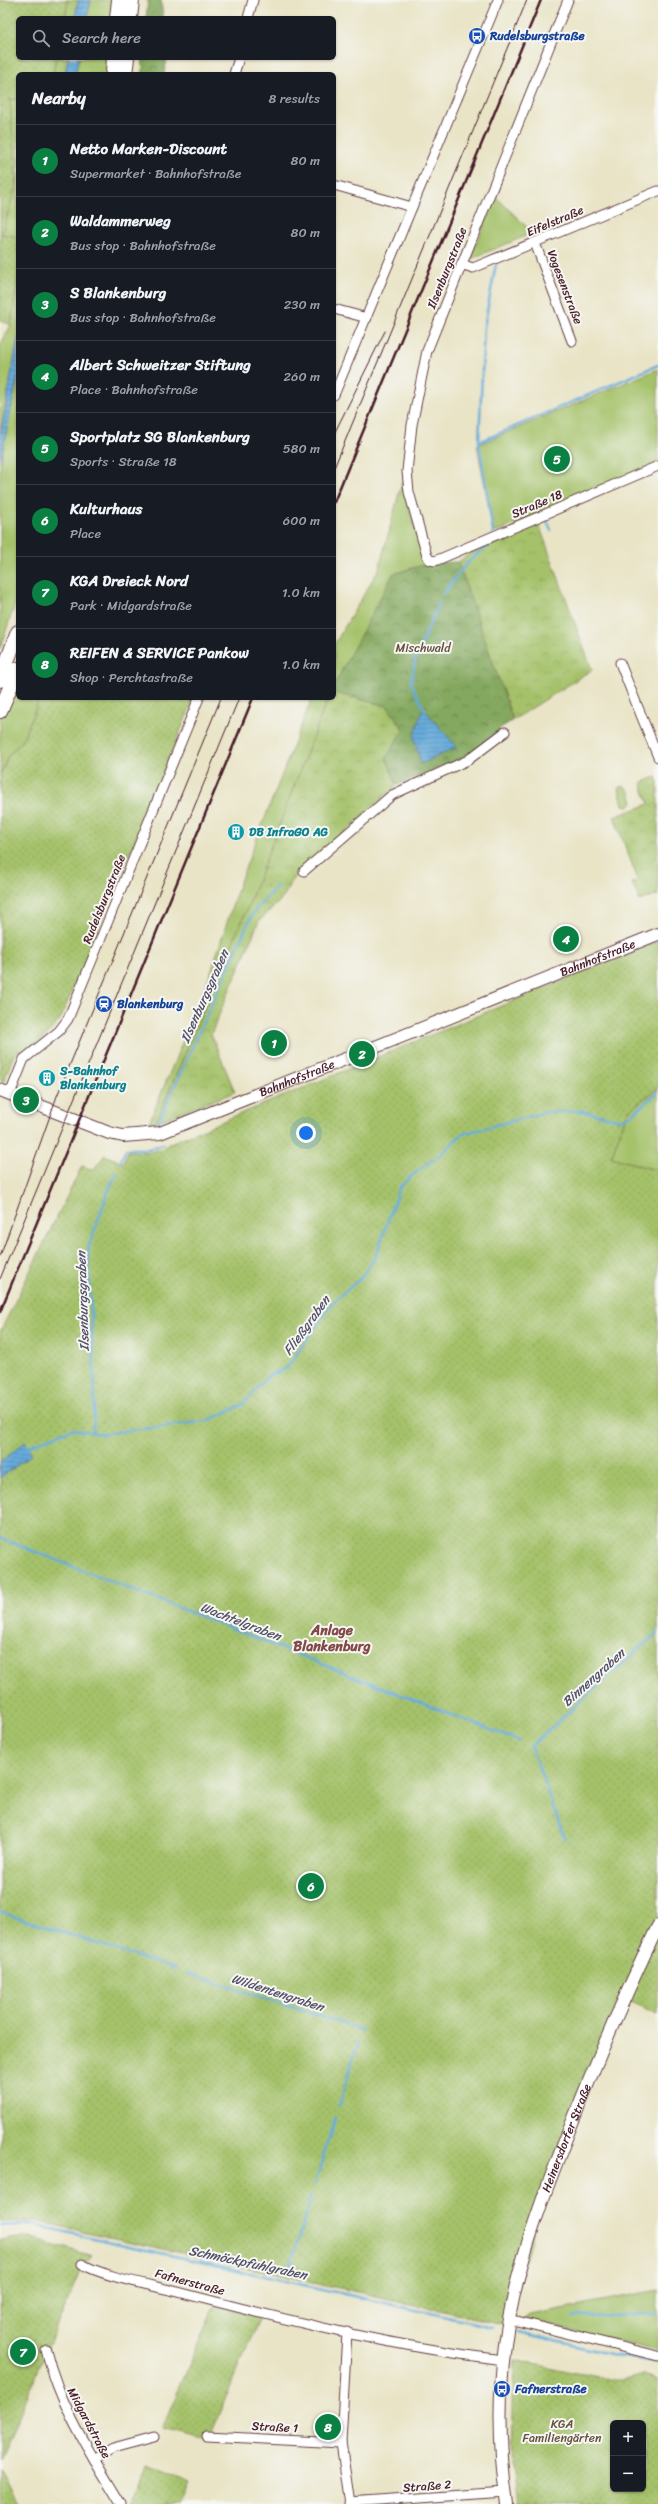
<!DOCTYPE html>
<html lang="en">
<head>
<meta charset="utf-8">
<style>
	:root { --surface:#171b24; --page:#20242c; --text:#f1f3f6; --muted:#9ea1a6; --line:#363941; --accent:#0b8043 }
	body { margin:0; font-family:Sriracha,sans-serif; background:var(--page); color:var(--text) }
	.controls { position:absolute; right:12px; bottom:12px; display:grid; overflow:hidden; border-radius:6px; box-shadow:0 1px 3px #0004 }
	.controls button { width:36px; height:36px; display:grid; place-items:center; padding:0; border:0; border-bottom:1px solid var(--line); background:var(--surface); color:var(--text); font:20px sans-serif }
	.you { position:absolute; left:306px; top:1133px; width:14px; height:14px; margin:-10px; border:3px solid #fff; border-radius:50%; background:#1a73e8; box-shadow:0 0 0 6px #1a73e833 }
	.badge { display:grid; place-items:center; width:26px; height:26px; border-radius:50%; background:var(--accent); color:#fff; font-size:13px; font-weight:700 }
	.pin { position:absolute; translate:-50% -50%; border:2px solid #fff; box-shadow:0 1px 4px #0006 }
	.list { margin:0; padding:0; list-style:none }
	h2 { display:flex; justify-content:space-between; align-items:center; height:52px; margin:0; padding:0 16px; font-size:17px }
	h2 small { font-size:13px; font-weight:400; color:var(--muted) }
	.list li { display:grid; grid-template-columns:26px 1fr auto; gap:12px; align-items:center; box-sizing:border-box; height:72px; padding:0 16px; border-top:1px solid var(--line) }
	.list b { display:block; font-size:15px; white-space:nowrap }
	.list p { margin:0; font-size:13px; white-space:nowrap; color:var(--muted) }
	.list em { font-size:13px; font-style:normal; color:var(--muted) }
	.icon { flex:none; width:22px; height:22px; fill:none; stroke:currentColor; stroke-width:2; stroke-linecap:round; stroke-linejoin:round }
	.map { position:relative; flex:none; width:658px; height:2504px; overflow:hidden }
	.search { position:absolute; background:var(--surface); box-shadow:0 1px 3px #0004; left:16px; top:16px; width:320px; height:44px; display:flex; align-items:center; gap:10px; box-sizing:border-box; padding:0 14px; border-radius:6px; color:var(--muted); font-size:15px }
	.panel { position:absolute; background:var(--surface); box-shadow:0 1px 3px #0004; left:16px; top:72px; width:320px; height:628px; border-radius:6px }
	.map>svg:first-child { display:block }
	.grass { fill:#a5c26a; stroke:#78704a }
	.forest { fill:url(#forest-crowns); stroke:#676444; fill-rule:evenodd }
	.park { fill:url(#park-crowns); stroke:#78704a }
	.garden { fill:url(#garden-dots); stroke:#78704a; fill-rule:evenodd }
	.water { fill:url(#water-rules); stroke:#586583 }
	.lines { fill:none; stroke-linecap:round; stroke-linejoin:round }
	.stream { stroke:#65abdb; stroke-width:2.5 }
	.minor-casing { stroke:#623d42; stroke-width:11 }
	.major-casing { stroke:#623d42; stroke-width:14 }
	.highway-casing { stroke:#623d42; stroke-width:16 }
	.minor { stroke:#fff; stroke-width:9 }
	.major { stroke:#fff; stroke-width:12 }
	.highway { stroke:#fff; stroke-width:14 }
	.tram { stroke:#4a1f2b; stroke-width:1 }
	.rail { stroke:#4a1f2b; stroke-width:2.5 }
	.labels { text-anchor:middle; stroke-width:4; stroke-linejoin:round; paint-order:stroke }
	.transit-label { font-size:12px; font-weight:bold; fill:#164399; stroke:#f6f6f2; text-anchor:start }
	.street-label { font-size:12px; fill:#4a1f2b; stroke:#f6f6f2 }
	.park-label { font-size:12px; fill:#65503e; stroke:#f6f6f2 }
	.culture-label { font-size:12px; font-weight:bold; fill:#0d838f; stroke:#f6f6f2; text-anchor:start }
	.water-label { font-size:13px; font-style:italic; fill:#535069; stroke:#f6f6f2 }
	.quarter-label { font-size:14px; font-weight:bold; fill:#814a48; stroke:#f6f6f2 }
</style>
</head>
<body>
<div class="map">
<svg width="658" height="2504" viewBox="0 0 658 2504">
	<defs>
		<pattern id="forest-crowns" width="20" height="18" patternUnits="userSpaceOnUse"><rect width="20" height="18" fill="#84a85e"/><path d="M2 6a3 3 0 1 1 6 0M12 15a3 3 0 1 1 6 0" fill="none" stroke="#6e884e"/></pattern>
		<pattern id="park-crowns" width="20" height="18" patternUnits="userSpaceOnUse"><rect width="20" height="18" fill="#a5c26a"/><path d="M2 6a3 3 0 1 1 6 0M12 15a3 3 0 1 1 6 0" fill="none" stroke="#90a65c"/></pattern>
		<pattern id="garden-dots" width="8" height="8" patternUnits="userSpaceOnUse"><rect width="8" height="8" fill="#a5c26a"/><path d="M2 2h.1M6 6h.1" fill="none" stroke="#90a65c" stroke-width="1.8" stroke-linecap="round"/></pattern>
		<pattern id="water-rules" width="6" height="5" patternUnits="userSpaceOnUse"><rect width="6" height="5" fill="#65abdb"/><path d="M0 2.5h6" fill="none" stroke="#558bb2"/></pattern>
	</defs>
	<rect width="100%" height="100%" fill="#f6f6f2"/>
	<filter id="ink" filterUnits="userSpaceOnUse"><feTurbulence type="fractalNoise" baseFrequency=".025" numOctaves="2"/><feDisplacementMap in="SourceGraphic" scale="8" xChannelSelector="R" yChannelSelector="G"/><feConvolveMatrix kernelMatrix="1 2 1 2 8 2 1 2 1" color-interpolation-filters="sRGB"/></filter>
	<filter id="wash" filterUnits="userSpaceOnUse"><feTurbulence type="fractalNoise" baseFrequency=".012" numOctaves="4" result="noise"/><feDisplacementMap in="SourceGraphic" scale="16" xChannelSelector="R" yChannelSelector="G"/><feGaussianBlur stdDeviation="0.9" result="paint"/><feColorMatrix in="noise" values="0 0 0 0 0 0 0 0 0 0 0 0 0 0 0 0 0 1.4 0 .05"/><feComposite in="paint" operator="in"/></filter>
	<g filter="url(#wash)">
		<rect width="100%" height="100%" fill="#e9e4c6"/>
		<!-- grass -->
		<g class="grass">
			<path d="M68,0h10l-3,18h-10z"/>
			<path d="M91,0h22l-2,18h-24z"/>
			<path d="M56,58h12l-3,16h-12z"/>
			<path d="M79,58h29l-2,16h-31z"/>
			<path d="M10,99h8v138l-16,-3 14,-49z"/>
			<path d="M496,197l37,36 -63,26z"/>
			<path d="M18,275v62l-18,100v-91l11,-21z"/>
			<path d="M658,369v94l-164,70 -17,-88z"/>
			<path d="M18,376v219l-18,54v-186z"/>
			<path d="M402,482l21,74 6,7 -95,122v-40l45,-76z"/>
			<path d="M18,676v22h22l-18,43 -14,15 -8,20v-56z"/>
			<path d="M312,698h16l-81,211 -91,213 -7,1 61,-148 31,-96z"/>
			<path d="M623,786c7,2 8,10 10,16l-4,4 -6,-1 -4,-17z"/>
			<path d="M658,1088v83l-47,-14 17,-46z"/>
			<path d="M658,2290v61l-136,-32 8,-4z"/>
		</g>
		<!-- forest -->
		<g class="forest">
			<path d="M148,0h13l2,18h-17z"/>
			<path d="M143,58h24l-3,16h-22z"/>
			<path d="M458,562l55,158 -14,9 1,4 -35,25 -68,27 -11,-27 17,-29 -16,-23 -53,-13v-8l59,-111 36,-11zM457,747l-36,17 -1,-8z"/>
		</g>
		<!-- park -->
		<g class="park">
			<path d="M538,522l54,148 -79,50 -55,-158 24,-18z"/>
			<path d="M334,693l53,13 16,23 -17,29 11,27 -106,96 -8,17 -24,23 -48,113 24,58 -79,30 91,-213 81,-211h6z"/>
			<path d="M656,777l2,5v113l-18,6 -8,-18 6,-3 -24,-63 35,-13 -8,-21z"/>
		</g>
		<!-- garden -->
		<g class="garden">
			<path d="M0,0h68l-3,18h-47v40h38l-3,16h-35v25h-8l6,86 -14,49 16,3v38l-7,50 -11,-5z"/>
			<path d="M40,698h154l-133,320c-14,18 -22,28 -46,34l-11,29 -4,-1v-304l8,-20 14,-15z"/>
			<path d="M658,941v147l-30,23 -17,46 47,14v843l-35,-15 -86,216 -28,107 -7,2 -466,-103 -36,1v-890l82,-166 11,4 12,-15 18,8 5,-12c17,1 29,3 42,-8z"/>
			<path d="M29,2237l63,19 -11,13 -81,192v-221z"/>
			<path d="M214,2306l46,11 -52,123 -46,-11z"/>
			<path d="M514,2360l93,19h21l16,-4 14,5v124h-141l-5,-39zM613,2423h30v66h-30z"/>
			<path d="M147,2466l43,18 -9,20h-50z"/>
			<path d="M0,2471l19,33h-19z"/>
		</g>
		<!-- water -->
		<g class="water">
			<path d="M78,0h13l-4,18h-12z"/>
			<path d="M68,58h11l-4,16h-10z"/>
			<path d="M18,337v39l-18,87v-26z"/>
			<path d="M423,708l34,39 -36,17 -7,-27z"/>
			<path d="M25,1442l7,12 -32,24v-16z"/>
		</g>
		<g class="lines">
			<!-- stream -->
			<g class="stream">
				<path d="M479,442l5,-115 12,-63"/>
				<path d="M493,533l-14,-91 179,-77"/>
				<path d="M513,533l33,-14 5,11"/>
				<path d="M443,594c20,-27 33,-45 64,-58"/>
				<path d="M425,711l-14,-28 4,-23 24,-58"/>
				<path d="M159,1121l91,-202 6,-10 21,-23"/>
				<path d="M120,1162l6,-13h23l14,-5"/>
				<path d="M93,1433l2,-39 -7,-145 20,-58 9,-18"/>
				<path d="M25,1450l6,-5 41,-16 29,5 106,-13 37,-17 24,-28 19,-8 45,-65 29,-25 15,-22 23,-68 11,-11 30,-22 22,-21 84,-22 36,-1 38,9 14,-7 24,-21"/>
				<path d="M0,1538l519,203"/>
				<path d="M565,1840l-34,-94 127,-114"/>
				<path d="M0,1912l175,57"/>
				<path d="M187,1973l175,57"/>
				<path d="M339,2106l19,-64"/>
				<path d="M315,2184l20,-66"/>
				<path d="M0,2226l30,-2 462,103"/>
				<path d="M290,2267l21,-71"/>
				<path d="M572,2317l8,-2 12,2 66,-4"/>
				<path d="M519,2332l103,25 36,5"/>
			</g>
		</g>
	</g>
	<g filter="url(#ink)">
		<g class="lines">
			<!-- minor casing -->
			<g class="minor-casing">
				<g id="minor">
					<path d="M568,0l-141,351 -15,74 -5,46 2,21 18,64 3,4 5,1 223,-95"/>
					<path d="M248,18l5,-18"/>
					<path d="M234,74l5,-16"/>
					<path d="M334,185l78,22"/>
					<path d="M535,243l37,98"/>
					<path d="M461,264l12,4 185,-77"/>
					<path d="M334,309l33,9"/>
					<path d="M334,395l164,-395"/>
					<path d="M620,663l38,94"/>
					<path d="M304,871l88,-76 76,-35 37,-28"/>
					<path d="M10,1094l14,-35 35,-28 9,-12 131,-321"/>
					<path d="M82,2264c22,13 70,21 96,28 107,28 216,55 326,68"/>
					<path d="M509,2322l8,-1 141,35"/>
					<path d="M347,2332l-6,111 9,61"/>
					<path d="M46,2350c15,59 44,102 75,154"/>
					<path d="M207,2436l134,7"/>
					<path d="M94,2459l19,-11 41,-11"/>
					<path d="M349,2503l157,-11"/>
				</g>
			</g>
			<!-- major casing -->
			<g class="major-casing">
				<g id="major">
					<path id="s1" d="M0,1090l109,43 14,3 37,-3 498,-199"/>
					<path id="s2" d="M507,2504c-11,-76 -8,-156 12,-230 13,-49 31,-95 49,-141 28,-71 57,-139 90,-207"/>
				</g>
			</g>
			<!-- highway casing -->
			<g class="highway-casing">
				<g id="highway">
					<path d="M117,18l2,-18"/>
					<path d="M130,18l2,-18"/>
					<path d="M113,74l1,-16"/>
					<path d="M125,74l2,-16"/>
					<path d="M0,680l18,-48"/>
					<path d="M0,711l18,-42"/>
				</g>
			</g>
			<!-- minor -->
			<use href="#minor" class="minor"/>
			<!-- major -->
			<use href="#major" class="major"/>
			<!-- highway -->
			<use href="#highway" class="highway"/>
			<!-- tram -->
			<g class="tram">
				<path d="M334,434l51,-103"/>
				<path d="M334,468l193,-468"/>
				<path d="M0,1257l57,-161 164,-398"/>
				<path d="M0,1279l239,-581"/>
			</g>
			<!-- rail -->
			<g class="rail">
				<path d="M334,502l207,-502"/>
				<path d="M0,1312l253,-614"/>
			</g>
		</g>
	</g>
	<!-- icons -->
	<defs>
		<g id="bus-disc" transform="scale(0.9)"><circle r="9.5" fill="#1a4fb4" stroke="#f6f6f2"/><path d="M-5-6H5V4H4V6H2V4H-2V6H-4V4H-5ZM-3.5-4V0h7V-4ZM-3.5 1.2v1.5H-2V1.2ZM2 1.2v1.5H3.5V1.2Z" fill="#fff"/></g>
		<g id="building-disc" transform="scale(0.9)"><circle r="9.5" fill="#0f9aa8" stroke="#f6f6f2"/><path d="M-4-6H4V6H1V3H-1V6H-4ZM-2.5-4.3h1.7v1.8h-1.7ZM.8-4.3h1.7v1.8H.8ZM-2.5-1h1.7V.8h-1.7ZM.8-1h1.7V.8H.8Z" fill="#fff"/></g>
		<g id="station-disc" transform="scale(0.9)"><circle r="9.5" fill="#1a4fb4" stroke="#f6f6f2"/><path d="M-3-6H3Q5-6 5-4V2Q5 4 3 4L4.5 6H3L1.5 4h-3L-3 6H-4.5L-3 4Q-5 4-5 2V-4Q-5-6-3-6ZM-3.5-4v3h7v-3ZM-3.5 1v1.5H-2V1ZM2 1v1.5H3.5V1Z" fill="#fff"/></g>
	</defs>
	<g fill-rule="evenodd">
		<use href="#bus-disc" x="477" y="36"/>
		<use href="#building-disc" x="236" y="832"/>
		<use href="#station-disc" x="104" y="1004"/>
		<use href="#building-disc" x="47" y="1078"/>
		<use href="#bus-disc" x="502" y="2389"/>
	</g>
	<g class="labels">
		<!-- transit labels -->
		<g class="transit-label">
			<text x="490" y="40">Rudelsburgstraße</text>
			<text x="117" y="1008">Blankenburg</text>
			<text x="515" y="2393">Fafnerstraße</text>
		</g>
		<!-- street labels -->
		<g class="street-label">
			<text transform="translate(555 221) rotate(-23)" y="4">Eifelstraße</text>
			<text transform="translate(447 268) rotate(-68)" y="4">Ilsenburgstraße</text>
			<text transform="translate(565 287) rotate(69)" y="4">Vogesenstraße</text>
			<text transform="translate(537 504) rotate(-23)" y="4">Straße 18</text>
			<text transform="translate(104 899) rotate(-68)" y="4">Rudelsburgstraße</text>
			<text dy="4" stroke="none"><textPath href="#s1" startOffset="640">Bahnhofstraße</textPath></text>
			<text dy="4" stroke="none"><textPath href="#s1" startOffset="316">Bahnhofstraße</textPath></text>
			<text dy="4" stroke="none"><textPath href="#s2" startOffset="376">Heinersdorfer Straße</textPath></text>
			<text transform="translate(190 2282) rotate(15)" y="4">Fafnerstraße</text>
			<text transform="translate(89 2423) rotate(62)" y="4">Midgardstraße</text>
			<text transform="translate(275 2427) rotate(3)" y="4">Straße 1</text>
			<text transform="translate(427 2486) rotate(-4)" y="4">Straße 2</text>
		</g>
		<!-- park labels -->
		<g class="park-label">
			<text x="423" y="652">Mischwald</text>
			<text x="562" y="2428">KGA<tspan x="562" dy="14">Familiengärten</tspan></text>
		</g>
		<!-- culture labels -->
		<g class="culture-label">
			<text x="249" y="836">DB InfraGO AG</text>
			<text x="60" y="1075">S-Bahnhof<tspan x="60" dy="14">Blankenburg</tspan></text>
		</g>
		<!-- water labels -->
		<g class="water-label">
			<text transform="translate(204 996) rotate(-66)" y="5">Ilsenburgsgraben</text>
			<text transform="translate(82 1301) rotate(-92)" y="5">Ilsenburgsgraben</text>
			<text transform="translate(306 1325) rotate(-54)" y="5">Fließgraben</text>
			<text transform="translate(241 1621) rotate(21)" y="5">Wachtelgraben</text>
			<text transform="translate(593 1677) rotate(-42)" y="5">Binnengraben</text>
			<text transform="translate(278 1992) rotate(18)" y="5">Wildentengraben</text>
			<text transform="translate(248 2262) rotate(12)" y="5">Schmöckpfuhlgraben</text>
		</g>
		<!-- quarter labels -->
		<g class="quarter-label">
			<text x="332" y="1635">Anlage<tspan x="332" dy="16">Blankenburg</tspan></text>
		</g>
	</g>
</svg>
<div class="controls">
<button>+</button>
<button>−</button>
</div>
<div class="you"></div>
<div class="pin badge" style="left:274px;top:1043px">1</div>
<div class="pin badge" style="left:362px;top:1054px">2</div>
<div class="pin badge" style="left:26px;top:1100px">3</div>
<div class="pin badge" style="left:566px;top:939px">4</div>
<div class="pin badge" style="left:557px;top:459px">5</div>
<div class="pin badge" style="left:311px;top:1886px">6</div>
<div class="pin badge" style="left:23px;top:2352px">7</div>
<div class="pin badge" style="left:328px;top:2427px">8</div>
<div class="search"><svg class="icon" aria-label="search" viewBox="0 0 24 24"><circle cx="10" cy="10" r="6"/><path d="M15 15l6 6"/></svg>Search here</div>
<section class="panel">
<h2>Nearby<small>8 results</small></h2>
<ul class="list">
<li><span class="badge">1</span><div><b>Netto Marken-Discount</b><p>Supermarket · Bahnhofstraße</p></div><em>80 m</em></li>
<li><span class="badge">2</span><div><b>Waldammerweg</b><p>Bus stop · Bahnhofstraße</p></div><em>80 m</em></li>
<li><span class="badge">3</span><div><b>S Blankenburg</b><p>Bus stop · Bahnhofstraße</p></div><em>230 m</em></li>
<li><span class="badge">4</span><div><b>Albert Schweitzer Stiftung</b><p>Place · Bahnhofstraße</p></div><em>260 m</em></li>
<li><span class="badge">5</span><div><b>Sportplatz SG Blankenburg</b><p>Sports · Straße 18</p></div><em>580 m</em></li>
<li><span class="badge">6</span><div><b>Kulturhaus</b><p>Place</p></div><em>600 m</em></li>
<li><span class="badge">7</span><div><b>KGA Dreieck Nord</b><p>Park · Midgardstraße</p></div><em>1.0 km</em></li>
<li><span class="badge">8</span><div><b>REIFEN &amp; SERVICE Pankow</b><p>Shop · Perchtastraße</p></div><em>1.0 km</em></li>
</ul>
</section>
</div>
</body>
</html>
